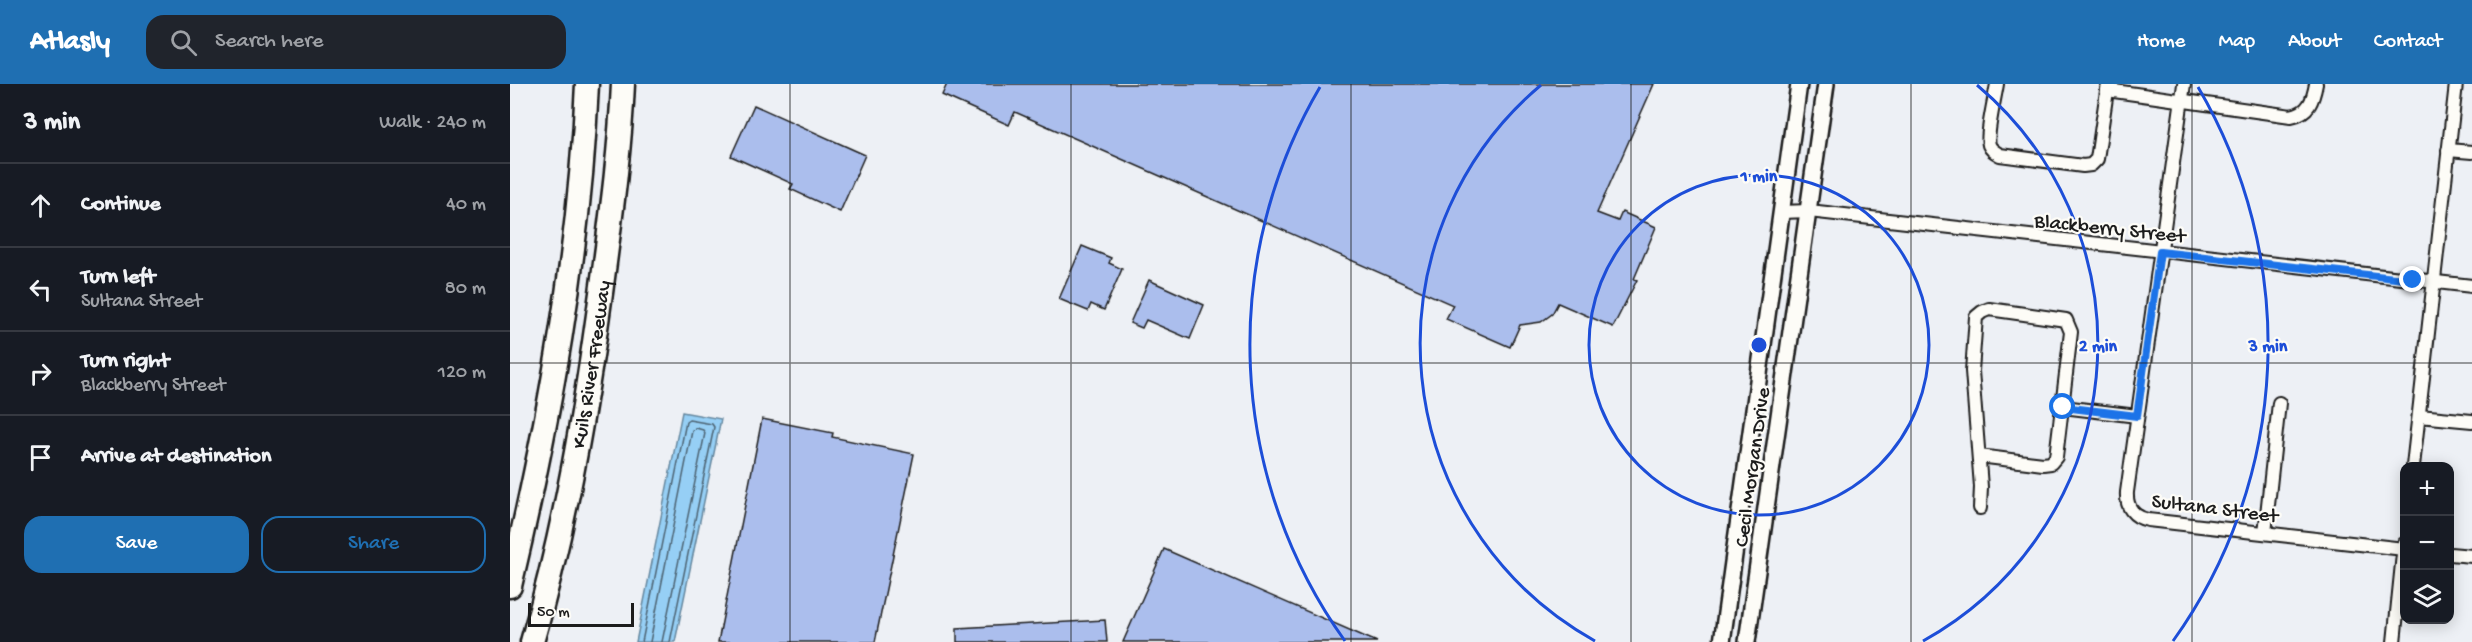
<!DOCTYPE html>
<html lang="en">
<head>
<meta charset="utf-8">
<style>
	:root { --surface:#171b24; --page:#20242c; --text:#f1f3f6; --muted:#9ea1a6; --line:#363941; --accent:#1f6fb2 }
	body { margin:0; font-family:"Gochi Hand",sans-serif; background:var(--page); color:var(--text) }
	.controls { position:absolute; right:18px; bottom:18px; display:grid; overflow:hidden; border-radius:12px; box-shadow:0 3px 15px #0003 }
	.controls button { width:54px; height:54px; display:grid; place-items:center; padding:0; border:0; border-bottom:2px solid var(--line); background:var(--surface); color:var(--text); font:30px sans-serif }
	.scale { position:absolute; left:18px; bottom:15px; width:106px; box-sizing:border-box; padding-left:6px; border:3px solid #1c1c1c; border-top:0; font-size:16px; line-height:21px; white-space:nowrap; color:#1c1c1c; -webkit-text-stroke:4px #fdfcf7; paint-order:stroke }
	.stop { position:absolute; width:18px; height:18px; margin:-14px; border:4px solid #1a73e8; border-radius:50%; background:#fff }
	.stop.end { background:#1a73e8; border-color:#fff; box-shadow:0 2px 6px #0008 }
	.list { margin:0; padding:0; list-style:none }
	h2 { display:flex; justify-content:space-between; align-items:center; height:78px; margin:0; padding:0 24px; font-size:26px }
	h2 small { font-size:20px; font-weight:400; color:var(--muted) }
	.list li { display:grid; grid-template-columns:39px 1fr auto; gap:18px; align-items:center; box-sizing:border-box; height:84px; padding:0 24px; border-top:2px solid var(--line) }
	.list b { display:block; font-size:22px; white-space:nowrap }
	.list p { margin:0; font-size:20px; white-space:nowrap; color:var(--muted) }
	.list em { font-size:20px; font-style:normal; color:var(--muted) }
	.actions { display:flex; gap:12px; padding:18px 24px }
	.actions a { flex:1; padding:14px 0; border:2px solid var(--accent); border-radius:18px; text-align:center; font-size:21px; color:var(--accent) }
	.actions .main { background:var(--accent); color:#fff }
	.icon { flex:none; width:33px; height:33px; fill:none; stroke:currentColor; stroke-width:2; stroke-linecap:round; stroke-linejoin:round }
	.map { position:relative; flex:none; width:1962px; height:558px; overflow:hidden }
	header { display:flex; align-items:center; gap:36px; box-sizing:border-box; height:84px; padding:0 30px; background:var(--accent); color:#fff }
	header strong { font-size:28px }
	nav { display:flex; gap:33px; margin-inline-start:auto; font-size:21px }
	.search { width:420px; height:54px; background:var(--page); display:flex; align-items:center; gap:15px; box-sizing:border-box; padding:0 21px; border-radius:18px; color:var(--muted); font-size:22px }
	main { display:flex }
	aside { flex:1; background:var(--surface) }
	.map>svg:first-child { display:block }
	.water { fill:#96cff5; stroke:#65879e; stroke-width:1.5 }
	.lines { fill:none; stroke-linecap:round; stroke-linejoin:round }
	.shore { stroke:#4d6473; stroke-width:1.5 }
	.building { fill:#abbeed; stroke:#1c1c1c; stroke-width:1.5 }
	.minor-casing { stroke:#1c1c1c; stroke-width:16 }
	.tertiary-casing { stroke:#1c1c1c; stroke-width:20 }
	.motorway-casing { stroke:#1c1c1c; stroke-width:27 }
	.minor { stroke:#fdfcf7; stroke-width:12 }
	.tertiary { stroke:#fdfcf7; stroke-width:15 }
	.motorway { stroke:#fdfcf7; stroke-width:22 }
	.route { stroke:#1a73e8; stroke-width:8 }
	.grid { fill:none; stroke:#1c1c1c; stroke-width:1.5; stroke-opacity:0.55 }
	.ring { fill:none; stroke:#1d4ed8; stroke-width:3 }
	.labels { text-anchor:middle; stroke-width:4.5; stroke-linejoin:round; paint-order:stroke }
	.street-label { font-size:21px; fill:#1c1c1c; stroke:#fdfcf7 }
	.centre { fill:#1d4ed8; stroke:#fdfcf7; stroke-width:3 }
	.ring-label { font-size:18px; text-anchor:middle; font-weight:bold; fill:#1d4ed8; stroke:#fdfcf7; stroke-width:4.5; stroke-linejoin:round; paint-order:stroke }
</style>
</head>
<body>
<header>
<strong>Atlasly</strong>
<div class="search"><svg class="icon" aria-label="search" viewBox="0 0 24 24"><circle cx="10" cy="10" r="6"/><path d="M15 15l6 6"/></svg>Search here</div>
<nav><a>Home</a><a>Map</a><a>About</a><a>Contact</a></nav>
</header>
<main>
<aside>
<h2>3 min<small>Walk · 240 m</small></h2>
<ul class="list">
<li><svg class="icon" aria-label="ahead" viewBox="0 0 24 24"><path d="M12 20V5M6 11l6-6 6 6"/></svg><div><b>Continue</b></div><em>40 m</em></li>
<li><svg class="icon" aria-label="left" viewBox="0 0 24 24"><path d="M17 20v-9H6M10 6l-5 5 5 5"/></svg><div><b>Turn left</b><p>Sultana Street</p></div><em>80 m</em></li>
<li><svg class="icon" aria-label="right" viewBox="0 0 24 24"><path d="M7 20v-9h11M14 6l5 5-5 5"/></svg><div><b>Turn right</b><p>Blackberry Street</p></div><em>120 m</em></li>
<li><svg class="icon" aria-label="arrive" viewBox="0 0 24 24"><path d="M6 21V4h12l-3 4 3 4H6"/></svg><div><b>Arrive at destination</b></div></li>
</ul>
<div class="actions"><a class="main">Save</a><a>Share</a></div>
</aside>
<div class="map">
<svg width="1962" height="558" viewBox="0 0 1962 558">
	<rect width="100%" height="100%" fill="#edf0f5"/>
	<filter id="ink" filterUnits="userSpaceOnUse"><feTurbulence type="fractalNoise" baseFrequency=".0167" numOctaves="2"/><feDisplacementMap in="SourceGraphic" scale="12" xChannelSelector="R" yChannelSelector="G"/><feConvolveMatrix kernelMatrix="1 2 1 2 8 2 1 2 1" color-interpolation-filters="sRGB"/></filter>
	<g filter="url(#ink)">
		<!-- water -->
		<path class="water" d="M172,328l39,7 -46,223h-39z"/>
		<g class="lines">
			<!-- shore -->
			<g class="shore">
				<path d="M132,558l44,-220 3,-2 23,4 2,3 -44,215"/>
				<path d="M140,558l42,-211 4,-3 7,2 2,3 -43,209"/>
			</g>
		</g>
		<!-- building -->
		<g class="building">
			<path d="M437,0h707l-57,129 21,8 4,-9 34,15 -22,52 3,1 -24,47 -55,-24 -6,11 -11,8 -21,3 -10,22 -64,-28 7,-14 -438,-193 -6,13 -67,-30z"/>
			<path d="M244,21l111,50 -25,57 -50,-23 3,-5 -62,-28z"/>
			<path d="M572,162l29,12 -2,5 13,6 -18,41 -13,-6 -3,7 -29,-12z"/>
			<path d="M639,196l55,25 -14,34 -44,-19 -4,8 -12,-5z"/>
			<path d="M252,335l71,14 -1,4 82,17 -39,188h-157z"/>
			<path d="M654,465l213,93h-254z"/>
			<path d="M595,536l2,22h-150v-14z"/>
		</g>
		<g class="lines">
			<!-- minor casing -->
			<g class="minor-casing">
				<g id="minor">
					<path d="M1487,0c-2,13 -11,50 -8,61 2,5 6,7 11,10l83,11 8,-1 6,-6 11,-75"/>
					<path d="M1674,0l-57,408c-1,15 6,25 21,28l256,29"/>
					<path d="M1597,6l184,26c18,-3 22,-16 25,-32"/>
					<path d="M1938,66l24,2"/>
					<path d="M1271,128l28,-1 663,75"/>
					<path d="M1553,323l74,9"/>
					<path d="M1909,332l53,5"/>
					<path d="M1469,372l64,8 8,-1 5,-6 15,-125 -5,-12 -77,-11 -7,3 -6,5 -4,54 9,116 -1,21"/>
					<path d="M1903,382l43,-382"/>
					<path d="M1755,449l14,-130"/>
					<path d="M1940,470l22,2"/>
					<path d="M1884,558l10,-98"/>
				</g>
			</g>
			<!-- tertiary casing -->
			<g class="tertiary-casing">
				<g id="tertiary">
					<path d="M1212,558l77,-558"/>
					<path d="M1237,558l79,-558"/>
				</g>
			</g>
			<!-- motorway casing -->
			<g class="motorway-casing">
				<g id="motorway">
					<path d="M0,502c39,-165 70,-333 77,-502"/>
					<path id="s1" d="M22,558c33,-114 53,-231 69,-349 9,-69 19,-139 22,-209"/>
				</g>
			</g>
			<!-- minor -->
			<use href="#minor" class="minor"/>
			<!-- tertiary -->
			<use href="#tertiary" class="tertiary"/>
			<!-- motorway -->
			<use href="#motorway" class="motorway"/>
		</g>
	</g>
	<g class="lines" filter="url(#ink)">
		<!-- route -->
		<path class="route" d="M1553,323l74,9 23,-164 253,28"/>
	</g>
	<!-- grid -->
	<path class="grid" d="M280,0v558M561,0v558M841,0v558M1121,0v558M1401,0v558M1682,0v558M0,279h1962"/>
	<!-- distance rings -->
	<g class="ring">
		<circle cx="1249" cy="261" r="170"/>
		<path d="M1085 557A339 339 0 0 1 1031 1M1467 1A339 339 0 0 1 1413 557"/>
		<path d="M835 557A509 509 0 0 1 810 3M1688 3A509 509 0 0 1 1663 557"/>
	</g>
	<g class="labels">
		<!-- street labels -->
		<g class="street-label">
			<text transform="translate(1600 143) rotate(6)" y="7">Blackberry Street</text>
			<text dy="7" stroke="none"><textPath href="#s1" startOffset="284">Kuils River Freeway</textPath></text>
			<text transform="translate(1241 383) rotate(-82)" y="7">Cecil Morgan Drive</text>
			<text transform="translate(1705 423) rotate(7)" y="7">Sultana Street</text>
		</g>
	</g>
	<circle cx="1249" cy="261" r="9" class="centre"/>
	<g class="ring-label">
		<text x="1249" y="97">1 min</text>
		<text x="1588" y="267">2 min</text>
		<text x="1758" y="267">3 min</text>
	</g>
</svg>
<div class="controls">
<button>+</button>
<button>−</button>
<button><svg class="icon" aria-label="layers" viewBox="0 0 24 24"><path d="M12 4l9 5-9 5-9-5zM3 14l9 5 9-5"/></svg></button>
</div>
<div class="scale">50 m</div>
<div class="stop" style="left:1553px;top:323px"></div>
<div class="stop end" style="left:1903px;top:196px"></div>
</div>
</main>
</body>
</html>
